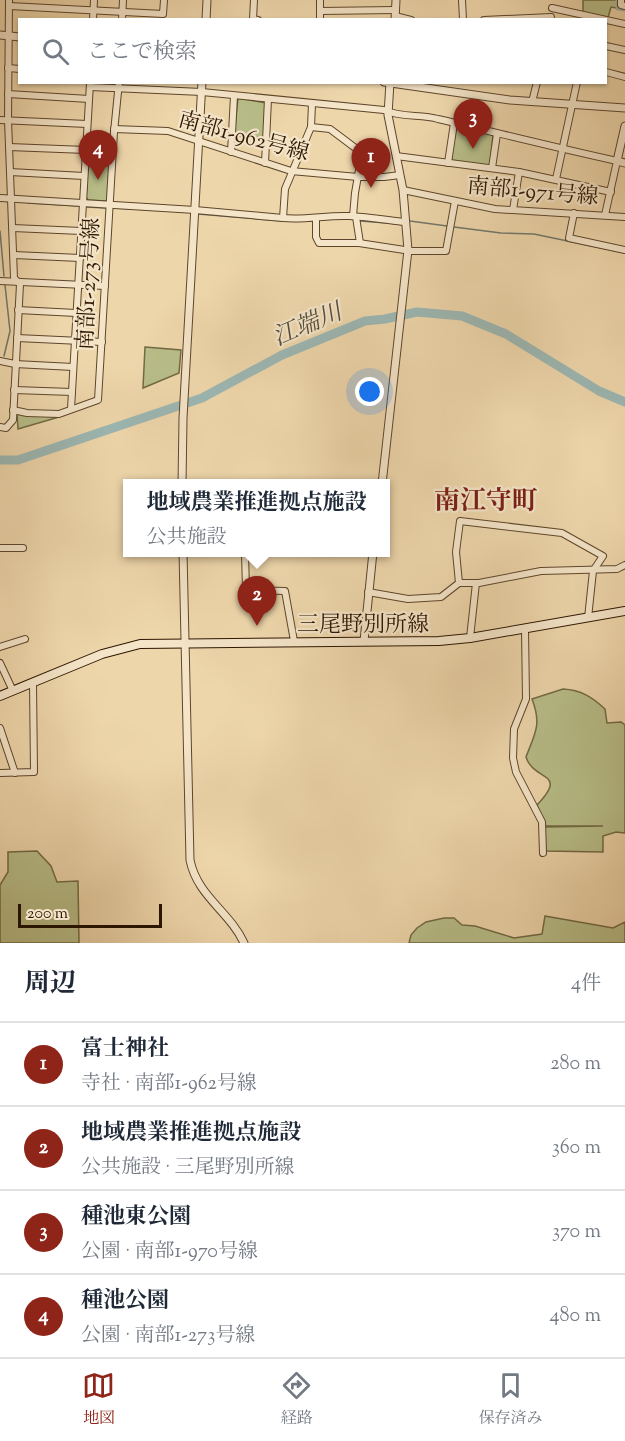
<!DOCTYPE html>
<html lang="ja">
<head>
<meta charset="utf-8">
<style>
	:root { --surface:#fff; --page:#f2f2f3; --text:#1f2937; --muted:#747a83; --line:#e0e1e3; --accent:#8f2418 }
	body { margin:0; font-family:"Sorts Mill Goudy","Noto Serif JP",serif; background:var(--page); color:var(--text) }
	.scale { position:absolute; left:18px; bottom:15px; width:144px; box-sizing:border-box; padding-left:6px; border:3px solid #2d1600; border-top:0; font-size:16px; line-height:21px; white-space:nowrap; color:#2d1600; -webkit-text-stroke:4px #f4e4c8; paint-order:stroke }
	.you { position:absolute; left:370px; top:392px; width:21px; height:21px; margin:-15px; border:4px solid #fff; border-radius:50%; background:#1a73e8; box-shadow:0 0 0 9px #1a73e833 }
	.badge { display:grid; place-items:center; width:39px; height:39px; border-radius:50%; background:var(--accent); color:#fff; font-size:20px; font-weight:700 }
	.pin { position:absolute; translate:-50% -50px; filter:drop-shadow(0 2px 3px #0008) }
	.pin::after { content:''; position:absolute; top:32px; width:21px; height:18px; background:inherit; clip-path:polygon(0 0,100% 0,50% 100%) }
	.popup { position:absolute; left:123px; top:479px; width:267px; height:78px; box-sizing:border-box; display:grid; place-content:center; border-radius:0px; background:var(--surface); filter:drop-shadow(0 2px 4px #0005); font-size:20px; white-space:nowrap; color:var(--muted) }
	.popup b { font-size:22px; color:var(--text) }
	.popup::after { content:''; position:absolute; left:50%; top:100%; margin-left:-12px; border:12px solid transparent; border-top-color:var(--surface) }
	.list { margin:0; padding:0; list-style:none }
	h2 { display:flex; justify-content:space-between; align-items:center; height:78px; margin:0; padding:0 24px; font-size:26px }
	h2 small { font-size:20px; font-weight:400; color:var(--muted) }
	.list li { display:grid; grid-template-columns:39px 1fr auto; gap:18px; align-items:center; box-sizing:border-box; height:84px; padding:0 24px; border-top:2px solid var(--line) }
	.list b { display:block; font-size:22px; white-space:nowrap }
	.list p { margin:0; font-size:20px; white-space:nowrap; color:var(--muted) }
	.list em { font-size:20px; font-style:normal; color:var(--muted) }
	.icon { flex:none; width:33px; height:33px; fill:none; stroke:currentColor; stroke-width:2; stroke-linecap:round; stroke-linejoin:round }
	.map { position:relative; flex:none; width:625px; height:943px; overflow:hidden }
	.search { position:absolute; background:var(--surface); box-shadow:0 2px 4px #0004; left:18px; right:18px; top:18px; height:66px; display:flex; align-items:center; gap:15px; box-sizing:border-box; padding:0 21px; border-radius:0px; color:var(--muted); font-size:22px }
	.sheet { height:414px; background:var(--surface) }
	nav { display:flex; justify-content:space-around; align-items:center; box-sizing:border-box; height:84px; border-top:2px solid var(--line); background:var(--surface); font-size:16px; color:var(--muted) }
	nav a { display:grid; justify-items:center; gap:3px }
	nav .on { color:var(--accent) }
	.map>svg:first-child { display:block }
	.green { fill:#b8be89; stroke:#726a44; stroke-width:1.5 }
	.lines { fill:none; stroke-linecap:round; stroke-linejoin:round }
	.stream { stroke:#70776b; stroke-width:1.5 }
	.canal { stroke:#9cb7b3; stroke-width:5 }
	.river { stroke:#9cb7b3; stroke-width:9 }
	.minor-casing { stroke:#5d462b; stroke-width:8 }
	.tertiary-casing { stroke:#5d462b; stroke-width:9 }
	.secondary-casing { stroke:#2d1600; stroke-width:10 }
	.minor { stroke:#f4e4c8; stroke-width:6 }
	.tertiary { stroke:#f4e4c8; stroke-width:7 }
	.secondary { stroke:#f4e4c8; stroke-width:8 }
	.labels { text-anchor:middle; stroke-width:4.5; stroke-linejoin:round; paint-order:stroke }
	.street-label { font-size:22px; fill:#2d1600; stroke:#f4e4c8 }
	.water-label { font-size:24px; font-style:italic; fill:#544e3f; stroke:#f4e4c8 }
	.quarter-label { font-size:26px; font-weight:bold; fill:#7a1f14; stroke:#f4e4c8 }
</style>
</head>
<body>
<div class="map">
<svg width="625" height="943" viewBox="0 0 625 943">
	<rect width="100%" height="100%" fill="#eed6ab"/>
	<filter id="stains"><feTurbulence type="fractalNoise" baseFrequency=".00333" numOctaves="4"/><feColorMatrix values="0 0 0 0 .2 0 0 0 0 .09 0 0 0 0 .02 0 0 0 .5 -.17"/></filter>
	<radialGradient id="worn" r=".72"><stop offset=".6" stop-color="#630" stop-opacity="0"/><stop offset="1" stop-color="#630" stop-opacity=".3"/></radialGradient>
	<!-- green -->
	<g class="green">
		<path d="M583,0h34v8l-6,-1 -3,11 -25,-5z"/>
		<path d="M238,98l28,5 -2,35 -30,-2z"/>
		<path d="M458,126l35,9 -3,29 -2,2 -35,-5 -2,-2 5,-31z"/>
		<path d="M90,160h18l2,3 -2,36 -2,2 -18,-1 -2,-3 2,-35z"/>
		<path d="M145,347l36,3 -2,23 -36,15z"/>
		<path d="M17,412l42,5 -41,12z"/>
		<path d="M563,689c18,1 29,8 42,20l2,14 14,-1 4,3v108l-9,-1 -13,4v16l-58,-1v-24l58,-1h-58l-8,-21c32,-34 -3,-23 -11,-48 9,-24 16,-32 6,-58z"/>
		<path d="M37,851l14,15 6,16 21,-1 1,62h-79v-58l8,-13v-20z"/>
		<path d="M545,916l68,12 12,-6v21h-216l2,-8 6,-7 9,-6 18,-4h10l8,7 13,1 39,12 28,-4z"/>
	</g>
	<g class="lines">
		<!-- stream -->
		<g class="stream">
			<path d="M28,203l51,3"/>
			<path d="M87,207l18,1"/>
			<path d="M113,208l40,2"/>
			<path d="M198,214l84,7"/>
			<path d="M290,221h23"/>
			<path d="M360,221l40,3"/>
			<path d="M410,221l37,5"/>
			<path d="M454,227l47,6 33,1 91,19"/>
			<path d="M0,231l4,45"/>
			<path d="M4,356l6,-25 -5,-46"/>
		</g>
		<!-- canal -->
		<path class="canal" d="M618,0v8l7,1"/>
		<!-- river -->
		<path class="river" d="M0,460h18l184,-62 80,-43 83,-34 20,-2 32,-7 45,4 44,18 93,57 26,11"/>
		<!-- minor casing -->
		<g class="minor-casing">
			<g id="minor">
				<path d="M254,0l-1,19 5,1"/>
				<path d="M320,0v20"/>
				<path d="M462,0l1,20"/>
				<path d="M621,0v5l4,1"/>
				<path d="M9,6l154,8 1,-14"/>
				<path d="M552,8l73,16"/>
				<path d="M320,11l75,-1"/>
				<path d="M395,16l16,4"/>
				<path d="M93,20l1,-20"/>
				<path d="M122,20l1,-20"/>
				<path d="M484,20l67,-3"/>
				<path d="M606,46l19,4"/>
				<path d="M8,68l12,1"/>
				<path d="M606,72l19,5"/>
				<path d="M90,87l112,5 182,18c17,8 37,4 54,9 60,14 119,29 179,42l-12,54"/>
				<path d="M8,94l81,5"/>
				<path d="M532,102l5,-20"/>
				<path d="M312,104l-1,23 -26,62 -2,29c23,2 44,-3 66,-2 18,1 38,4 56,6"/>
				<path d="M0,120l87,4"/>
				<path d="M311,127l19,2 32,24 -7,40 -2,23"/>
				<path d="M114,129l54,2 123,40 67,6h26l16,-2"/>
				<path d="M9,147l77,3"/>
				<path d="M231,152l3,-56"/>
				<path d="M396,156l123,16 92,20"/>
				<path d="M85,158l27,1"/>
				<path d="M265,163l3,-64"/>
				<path d="M448,163l6,-40"/>
				<path d="M492,168l5,-34"/>
				<path d="M10,172l74,4"/>
				<path d="M556,179l21,-97"/>
				<path d="M403,190l92,19 130,8"/>
				<path d="M1,198l194,12 88,8"/>
				<path d="M513,210l6,-38"/>
				<path d="M574,213l-5,25 56,12"/>
				<path d="M356,217l4,26"/>
				<path d="M316,218v19l3,6h40l52,8h35l9,-50"/>
				<path d="M13,228l68,3"/>
				<path d="M14,255l66,3"/>
				<path d="M0,281l105,5"/>
				<path d="M18,310l58,3"/>
				<path d="M17,338l85,4"/>
				<path d="M0,361l15,3 58,3"/>
				<path d="M14,390l58,2"/>
				<path d="M71,409l19,-326"/>
				<path d="M13,410l14,3 32,1 39,-14 16,-268 5,-50"/>
				<path d="M0,427l6,1 7,-8 7,-136 -6,-6 -6,-158 1,-120"/>
				<path d="M0,548h23"/>
				<path d="M245,552l1,38 39,1 9,50"/>
				<path d="M459,583l-3,-31 4,-31 102,12 41,23 -10,15 -5,47"/>
				<path d="M368,592l40,7 33,-2 18,-14h20l62,-12 76,-2 8,-4"/>
				<path d="M525,629l1,70 -12,30 -1,29 3,14 26,50 1,31"/>
				<path d="M470,638l6,-55"/>
				<path d="M0,647l25,-8"/>
				<path d="M0,663l13,28"/>
				<path d="M0,728l15,45"/>
				<path d="M0,773l34,-1 -1,-89"/>
			</g>
		</g>
		<!-- tertiary casing -->
		<g class="tertiary-casing">
			<g id="tertiary">
				<path d="M206,20l1,-20"/>
				<path d="M395,20l1,-20"/>
				<path d="M0,35l20,2"/>
				<path d="M384,82l126,18 115,8"/>
				<path d="M625,126l-8,35 8,2"/>
				<path d="M182,484l1,-66 19,-336"/>
				<path d="M382,484l26,-234 -5,-60 -15,-75 2,-33"/>
				<path d="M183,552l7,308c7,36 40,52 54,83"/>
				<path d="M364,641l9,-89"/>
			</g>
		</g>
		<!-- secondary casing -->
		<g class="secondary-casing">
			<path id="secondary" d="M0,696l102,-42 38,-10 299,-3 31,-3 155,-27"/>
		</g>
		<!-- minor -->
		<use href="#minor" class="minor"/>
		<!-- tertiary -->
		<use href="#tertiary" class="tertiary"/>
		<!-- secondary -->
		<use href="#secondary" class="secondary"/>
	</g>
	<g class="labels">
		<!-- street labels -->
		<g class="street-label">
			<text transform="translate(244 135) rotate(15)" y="8">南部1-962号線</text>
			<text transform="translate(533 190) rotate(5)" y="8">南部1-971号線</text>
			<text transform="translate(87 284) rotate(-87)" y="8">南部1-273号線</text>
			<text x="363" y="631">三尾野別所線</text>
		</g>
		<!-- water labels -->
		<g class="water-label">
			<text transform="translate(307 324) rotate(-23)" y="8">江端川</text>
		</g>
		<!-- quarter labels -->
		<g class="quarter-label">
			<text x="486" y="509">南江守町</text>
		</g>
	</g>
	<rect width="100%" height="100%" filter="url(#stains)"/>
	<rect width="100%" height="100%" fill="url(#worn)"/>
</svg>
<div class="scale">200 m</div>
<div class="you"></div>
<div class="pin badge" style="left:371px;top:188px">1</div>
<div class="pin badge" style="left:257px;top:626px">2</div>
<div class="popup"><b>地域農業推進拠点施設</b>公共施設</div>
<div class="pin badge" style="left:473px;top:149px">3</div>
<div class="pin badge" style="left:98px;top:180px">4</div>
<div class="search"><svg class="icon" aria-label="search" viewBox="0 0 24 24"><circle cx="10" cy="10" r="6"/><path d="M15 15l6 6"/></svg>ここで検索</div>
</div>
<section class="sheet">
<h2>周辺<small>4件</small></h2>
<ul class="list">
<li><span class="badge">1</span><div><b>富士神社</b><p>寺社 · 南部1-962号線</p></div><em>280 m</em></li>
<li><span class="badge">2</span><div><b>地域農業推進拠点施設</b><p>公共施設 · 三尾野別所線</p></div><em>360 m</em></li>
<li><span class="badge">3</span><div><b>種池東公園</b><p>公園 · 南部1-970号線</p></div><em>370 m</em></li>
<li><span class="badge">4</span><div><b>種池公園</b><p>公園 · 南部1-273号線</p></div><em>480 m</em></li>
</ul>
</section>
<nav>
<a class="on"><svg class="icon" aria-label="map" viewBox="0 0 24 24"><path d="M3 6l6-2 6 2 6-2v14l-6 2-6-2-6 2zM9 4v14M15 6v14"/></svg>地図</a>
<a><svg class="icon" aria-label="directions" viewBox="0 0 24 24"><path d="M12 3l9 9-9 9-9-9zM9 14v-3h6M13 9l2 2-2 2"/></svg>経路</a>
<a><svg class="icon" aria-label="saved" viewBox="0 0 24 24"><path d="M7 4h10v16l-5-4-5 4z"/></svg>保存済み</a>
</nav>
</body>
</html>
